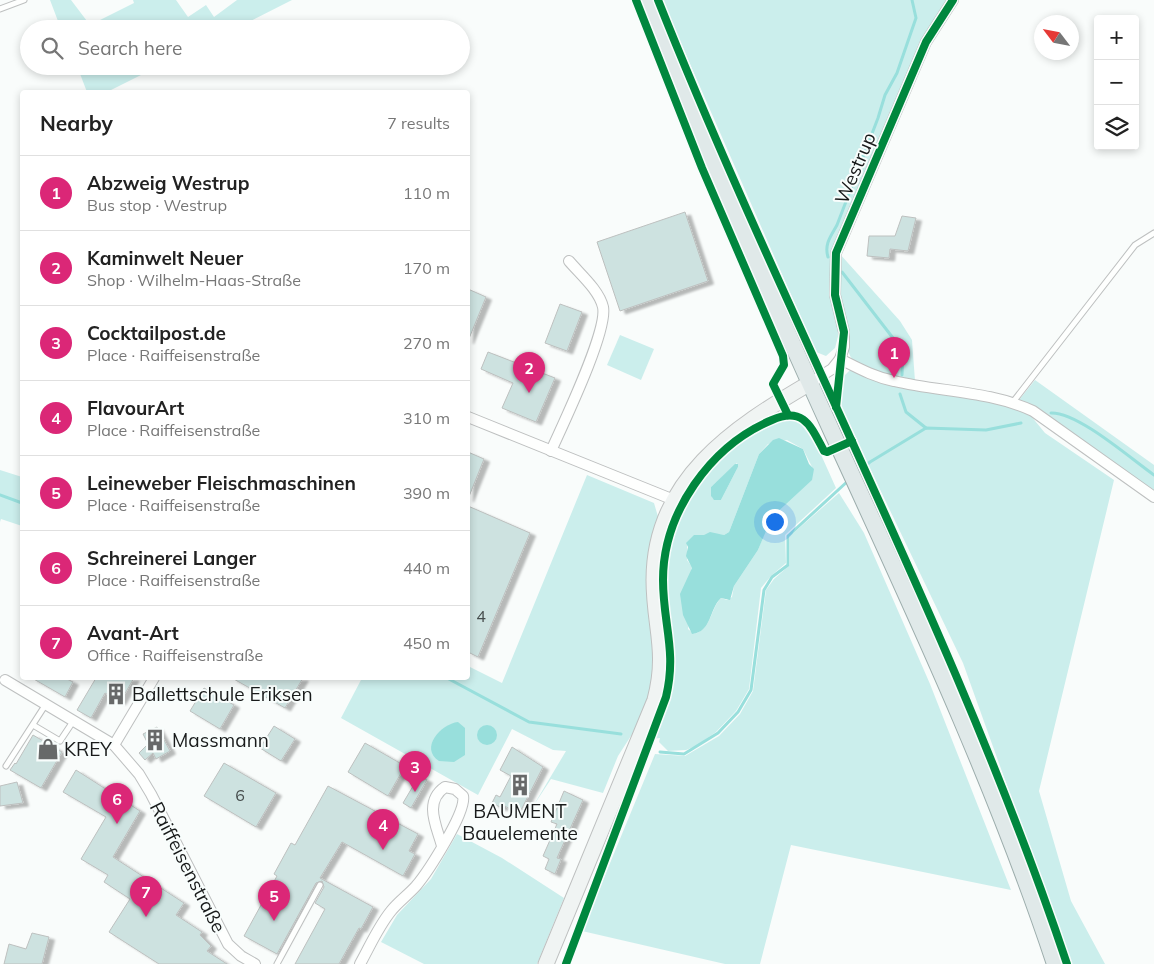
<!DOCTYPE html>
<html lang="en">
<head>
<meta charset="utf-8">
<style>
	:root { --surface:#fff; --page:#f6f6f6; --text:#222; --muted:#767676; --line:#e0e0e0; --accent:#db2777 }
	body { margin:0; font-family:Mulish,sans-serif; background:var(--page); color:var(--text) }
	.controls { position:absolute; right:15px; top:15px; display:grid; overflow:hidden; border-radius:5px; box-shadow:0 2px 8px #0003 }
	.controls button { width:45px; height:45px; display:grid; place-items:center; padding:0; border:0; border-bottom:1px solid var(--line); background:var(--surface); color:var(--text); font:25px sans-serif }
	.compass { position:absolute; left:1034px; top:15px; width:45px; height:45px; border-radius:50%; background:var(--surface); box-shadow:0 2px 8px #0003; rotate:302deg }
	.you { position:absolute; left:774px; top:521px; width:18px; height:18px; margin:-12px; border:4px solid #fff; border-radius:50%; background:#1a73e8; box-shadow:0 0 0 8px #1a73e833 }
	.badge { display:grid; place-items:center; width:32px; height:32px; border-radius:50%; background:var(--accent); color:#fff; font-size:16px; font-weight:700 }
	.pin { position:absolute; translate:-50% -41px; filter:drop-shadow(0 1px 2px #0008) }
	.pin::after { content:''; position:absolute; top:26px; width:18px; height:15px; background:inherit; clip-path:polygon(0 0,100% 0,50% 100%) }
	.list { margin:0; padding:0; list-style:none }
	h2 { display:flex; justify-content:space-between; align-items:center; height:65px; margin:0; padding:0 20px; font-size:21px }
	h2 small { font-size:16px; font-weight:400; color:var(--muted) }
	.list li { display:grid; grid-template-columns:32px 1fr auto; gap:15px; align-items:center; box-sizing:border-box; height:75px; padding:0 20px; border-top:1px solid var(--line) }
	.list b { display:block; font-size:19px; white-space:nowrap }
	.list p { margin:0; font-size:16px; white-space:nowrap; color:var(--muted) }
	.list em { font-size:16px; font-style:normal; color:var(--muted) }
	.icon { flex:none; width:28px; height:28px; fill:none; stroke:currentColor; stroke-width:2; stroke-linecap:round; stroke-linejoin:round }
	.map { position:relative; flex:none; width:1154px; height:964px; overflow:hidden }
	.search { position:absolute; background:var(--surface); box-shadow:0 2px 8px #0003; left:20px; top:20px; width:450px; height:55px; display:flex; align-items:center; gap:12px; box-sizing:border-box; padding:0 18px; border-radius:28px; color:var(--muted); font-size:19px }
	.panel { position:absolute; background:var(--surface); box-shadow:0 2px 8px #0003; left:20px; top:90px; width:450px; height:590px; border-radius:5px }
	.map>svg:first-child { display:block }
	.green { fill:#cbeeec; fill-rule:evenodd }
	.water { fill:#98dfdc }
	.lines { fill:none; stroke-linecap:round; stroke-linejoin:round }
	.stream { stroke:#98dfdc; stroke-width:3 }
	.building { fill:#cde2e0; stroke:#bdc0bf; filter:url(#shadow) }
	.lane-casing { stroke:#bec0c0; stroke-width:7 }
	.street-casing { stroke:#bec0c0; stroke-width:12 }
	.secondary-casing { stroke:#bec0c0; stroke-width:17 }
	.primary-casing { stroke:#9cadac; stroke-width:18 }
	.lane { stroke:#fefffe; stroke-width:5 }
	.street { stroke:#fefffe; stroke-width:10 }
	.secondary { stroke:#f0f4f3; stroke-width:15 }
	.primary { stroke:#e0e9e9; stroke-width:16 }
	.cycleway-casing { stroke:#f8fdfc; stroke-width:11 }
	.cycleway { stroke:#00873e; stroke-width:8 }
	.labels { text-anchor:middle; stroke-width:4; stroke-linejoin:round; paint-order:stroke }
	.number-label { font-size:16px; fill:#454c4c }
	.street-label { font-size:19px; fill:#181a1a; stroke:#f8fdfc }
	.poi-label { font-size:19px; fill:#181a1a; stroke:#f8fdfc; text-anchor:start }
</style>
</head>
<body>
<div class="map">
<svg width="1154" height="964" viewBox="0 0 1154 964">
	<defs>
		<filter id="shadow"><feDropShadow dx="5.5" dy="3" stdDeviation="1" flood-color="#0004"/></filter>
	</defs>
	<rect width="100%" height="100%" fill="#f9fcfb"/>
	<!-- green -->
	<g class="green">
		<path d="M50,0h21l19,25 44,-22 -1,-3h43l12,17 18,-12 8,12 23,-17h55l-57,29h-174z"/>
		<path d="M662,0h286l-115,251 6,82 -4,15 -9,8 -10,-4z"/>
		<path d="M77,66h82l-52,26h-20z"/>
		<path d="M839,253l61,68 12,19 3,41c-17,-4 -50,-7 -62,-21 -14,-16 -14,-85 -14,-107z"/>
		<path d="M620,335l34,14 -13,31 -34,-15z"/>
		<path d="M852,368l156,37 23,11 14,17 69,47 -75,311 32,110 34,63h-34l-108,-301 -123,-257 3,-29z"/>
		<path d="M1035,380l119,85v29l-135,-94z"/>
		<path d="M789,418l20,10 27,60 -51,47 1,28 -15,13 -10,12 -12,101 -13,22 -20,21 -20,14 -10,4 -18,1 -9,-9 1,-4 -8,1c11,-28 21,-54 22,-84 0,-21 -6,-40 -8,-61 -4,-52 18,-100 55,-136 19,-19 42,-34 68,-40zM787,440l16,9 9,18 -11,22 -26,24 -6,9 -11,28 -24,36 -2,11 -5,3 -6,-2c-11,11 -9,31 -27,36l-6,-5 1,-5c-10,-15 -1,-40 3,-57l-5,-7v-15c13,-11 21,-12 37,-10l5,-3 30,-78 9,-10zM737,463l1,4 -17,33 -9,-2 -1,-11z"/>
		<path d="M0,470l22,7v49l-21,-7 -1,3z"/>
		<path d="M587,475l67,28 5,17 -4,142 -8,49 -29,45 -15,37 -52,-14 -19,29 34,-57 -13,-1 -41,-21 -34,66 -137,-77 21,-40h106v-12l34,17z"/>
		<path d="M839,493l25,40 66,151 81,206 -220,-45 -31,119h-35l-143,-33 73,-177 30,2 34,-20 21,-22 13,-23 13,-101 8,-11 16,-14v-29z"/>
		<path d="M457,834l45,24 62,40 -27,66h-113l-43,-22 16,-27 34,-36z"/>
	</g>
	<!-- water -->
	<g class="water">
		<path d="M779,438l24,11 6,15 5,5 -2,11 -40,37 -14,33 -24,36 -4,14 -9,-2c-12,11 -9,34 -29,36l-9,-19 -3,-21 12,-26 -6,-12 2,-9 -2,-4 8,-8h10l6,-3 14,3 5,-3 30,-78 14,-14z"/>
		<path d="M735,464h3v3l-17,33h-7l-3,-4v-9z"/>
		<path d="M458,722l7,6v27l-11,7 -15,-1c-20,-13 2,-37 19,-39z"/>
		<circle cx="487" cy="735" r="10"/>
	</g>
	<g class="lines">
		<!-- stream -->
		<g class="stream">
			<path d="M828,257c-4,-13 3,-21 9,-32l41,-107 7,-23 12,-22 10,-29 9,-26 -4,-18"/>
			<path d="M842,272l61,79 -1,24"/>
			<path d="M900,394l6,18 20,16"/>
			<path d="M1051,413c27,-1 80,46 103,62"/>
			<path d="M856,474l14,-12 56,-34 60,2 35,-7"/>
			<path d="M0,495l22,8"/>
			<path d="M447,678l82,44 92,12"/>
			<path d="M660,752l24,2 34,-21 20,-21 13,-22 13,-100 8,-13 16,-12v-29l61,-56"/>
		</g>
	</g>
	<!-- building -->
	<g class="building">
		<path d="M685,212l23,69 -88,30 -23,-69z"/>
		<path d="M902,216l14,2 -8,33 -18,-2 -1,9 -22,-2 2,-20h26z"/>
		<path d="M468,289l18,8 -18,44z"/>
		<path d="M560,304l22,8 -15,39 -22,-8z"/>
		<path d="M488,352l67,26 -19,44 -34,-14 11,-25 -32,-14z"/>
		<path d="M468,452l16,7 -16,40z"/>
		<path d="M468,506l62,27 -52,124 -10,-5z"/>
		<path d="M32,678h33l8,4 -8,15z"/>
		<path d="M96,678h38l-14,24 -15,-9 -14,25 -14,-8z"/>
		<path d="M232,678h71l-18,30z"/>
		<path d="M204,688l30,17 -14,24 -30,-18z"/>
		<path d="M274,726l21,13 -14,22 -21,-13z"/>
		<path d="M157,727l13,24 -14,8 -3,-6 -8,7 -6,-7 9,-9 -5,-10z"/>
		<path d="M33,735l29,17 -21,36 -31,-18 5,-7 1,1z"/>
		<path d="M365,743l40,23 -17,30 -40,-24z"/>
		<path d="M512,747l31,20 -24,47 -16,-9 -1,3 -10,-5 4,-8 4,2 11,-21 -11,-6z"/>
		<path d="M224,763l52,30 -20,34 -52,-31z"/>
		<path d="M76,770l64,41 -27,46 71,46 -8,12 26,17 -2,3 11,11 -4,5 20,13h-68l-50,-32 21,-33 -26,-17 4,-7 -27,-16 25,-42 -43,-25z"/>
		<path d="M419,776l8,4 -16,28 -8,-5z"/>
		<path d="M17,782l6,21 -23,3v-20z"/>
		<path d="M328,786l90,48 -9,17 6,3 -12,22 -61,-34 -22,36 53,29 -12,22 -2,-1 -20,36h-44l30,-55 -10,-6 9,-16 -2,-6 -6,2 -39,71 -33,-18 33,-60 -3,-2 17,-31 4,2z"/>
		<path d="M564,791l19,9 -26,58 4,1 -6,15 -10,-5 4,-10 -6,-3 14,-32 -6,-2z"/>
		<path d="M32,933l17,4 -7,27h-38l5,-20 17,5z"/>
	</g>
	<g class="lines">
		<!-- lane casing -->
		<g class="lane-casing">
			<g id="lane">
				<path d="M0,9l24,-9"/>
				<path d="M1013,402l122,-157 19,-12"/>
				<path d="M33,725l27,16 14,-21"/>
				<path d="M6,766l40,-62"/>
				<path d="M277,964l43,-79"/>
			</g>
		</g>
		<!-- street casing -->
		<g class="street-casing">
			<g id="street">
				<path d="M840,359c18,9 34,18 54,22 46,11 96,10 139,30l121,86"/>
				<path d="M810,383l22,-14 8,-10 4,-12v-15l-9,-37 1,-42 90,-211 27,-42"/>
				<path d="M468,417l206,83"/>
				<path d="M551,451c12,-27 57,-120 52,-144 -4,-17 -23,-33 -34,-46"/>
				<path d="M5,680l109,65 25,29 12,20 77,150 13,12 14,8"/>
				<path d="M114,745l40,-67"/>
				<path d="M360,964c10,-18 18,-37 31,-53 7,-9 17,-16 25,-25 11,-13 51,-74 47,-90l-8,-7 -10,-2c-22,15 -8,40 -3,59"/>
			</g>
		</g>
		<!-- secondary casing -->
		<g class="secondary-casing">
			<path id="secondary" d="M546,964l109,-264c13,-49 -1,-73 -1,-120 0,-100 79,-152 156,-197"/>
		</g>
		<!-- primary casing -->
		<g class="primary-casing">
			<path id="primary" d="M647,0c59,151 124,298 191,445 78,170 158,341 217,519"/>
		</g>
		<!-- lane -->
		<use href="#lane" class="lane"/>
		<!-- street -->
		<use href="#street" class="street"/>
		<!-- secondary -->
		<use href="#secondary" class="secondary"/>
		<!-- primary -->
		<use href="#primary" class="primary"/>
		<!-- cycleway casing -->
		<g class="cycleway-casing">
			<g id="cycleway">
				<path d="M636,0l66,168 81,188 1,9 -11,19 15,31"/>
				<path d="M658,0c129,324 298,633 409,964"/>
				<path d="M836,407l8,-75 -9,-37 1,-42 90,-211 27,-42"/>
				<path d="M566,964l100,-267c11,-46 -3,-73 -3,-117 0,-67 47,-134 109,-160 32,-14 39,7 52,31l3,1 25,-11"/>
			</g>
		</g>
		<!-- cycleway -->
		<use href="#cycleway" class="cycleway"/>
	</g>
	<!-- icons -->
	<defs>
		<g id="building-bare" transform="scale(1.725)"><path d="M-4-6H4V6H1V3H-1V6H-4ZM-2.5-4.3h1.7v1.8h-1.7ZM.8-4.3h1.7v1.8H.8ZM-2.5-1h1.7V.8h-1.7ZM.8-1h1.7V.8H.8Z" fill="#676969" stroke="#f8fdfc" stroke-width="2.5" paint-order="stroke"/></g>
		<g id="shop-bare" transform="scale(1.725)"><path d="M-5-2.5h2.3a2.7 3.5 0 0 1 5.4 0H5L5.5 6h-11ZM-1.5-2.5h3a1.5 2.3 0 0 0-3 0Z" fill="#676969" stroke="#f8fdfc" stroke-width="2.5" paint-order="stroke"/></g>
	</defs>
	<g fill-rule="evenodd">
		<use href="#building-bare" x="116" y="694"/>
		<use href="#building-bare" x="155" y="740"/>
		<use href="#shop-bare" x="48" y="749"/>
		<use href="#building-bare" x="520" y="785"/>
	</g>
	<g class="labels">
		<!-- number labels -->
		<g class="number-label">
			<text x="481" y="622">4</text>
			<text x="240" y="801">6</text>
		</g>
		<!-- street labels -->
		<g class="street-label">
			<text transform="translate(855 168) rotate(-67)" y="7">Westrup</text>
			<text transform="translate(188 867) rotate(63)" y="7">Raiffeisenstraße</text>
		</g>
		<!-- poi labels -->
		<g class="poi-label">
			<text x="132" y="701">Ballettschule Eriksen</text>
			<text x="172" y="747">Massmann</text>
			<text x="64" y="756">KREY</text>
			<text x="520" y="818" text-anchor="middle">BAUMENT<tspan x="520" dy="22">Bauelemente</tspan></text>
		</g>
	</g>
</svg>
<div class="controls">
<button>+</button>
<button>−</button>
<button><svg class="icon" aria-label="layers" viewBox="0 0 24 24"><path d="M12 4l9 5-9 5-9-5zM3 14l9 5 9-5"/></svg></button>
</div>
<svg class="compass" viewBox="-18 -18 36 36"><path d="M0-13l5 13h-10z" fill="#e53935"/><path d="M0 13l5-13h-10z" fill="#767676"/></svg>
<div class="you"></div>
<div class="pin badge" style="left:894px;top:378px">1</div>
<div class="pin badge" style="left:529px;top:393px">2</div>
<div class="pin badge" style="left:415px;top:792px">3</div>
<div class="pin badge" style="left:383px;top:850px">4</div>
<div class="pin badge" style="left:274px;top:921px">5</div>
<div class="pin badge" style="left:117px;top:824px">6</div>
<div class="pin badge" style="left:146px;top:917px">7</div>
<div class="search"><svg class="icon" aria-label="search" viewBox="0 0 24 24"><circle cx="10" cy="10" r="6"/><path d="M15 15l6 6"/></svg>Search here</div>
<section class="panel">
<h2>Nearby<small>7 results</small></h2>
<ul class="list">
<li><span class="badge">1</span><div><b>Abzweig Westrup</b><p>Bus stop · Westrup</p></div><em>110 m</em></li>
<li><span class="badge">2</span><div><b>Kaminwelt Neuer</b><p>Shop · Wilhelm-Haas-Straße</p></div><em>170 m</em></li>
<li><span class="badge">3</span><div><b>Cocktailpost.de</b><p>Place · Raiffeisenstraße</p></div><em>270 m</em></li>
<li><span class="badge">4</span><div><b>FlavourArt</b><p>Place · Raiffeisenstraße</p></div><em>310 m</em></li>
<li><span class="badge">5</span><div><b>Leineweber Fleischmaschinen</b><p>Place · Raiffeisenstraße</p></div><em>390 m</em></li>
<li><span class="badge">6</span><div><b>Schreinerei Langer</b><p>Place · Raiffeisenstraße</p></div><em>440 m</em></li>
<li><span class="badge">7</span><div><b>Avant-Art</b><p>Office · Raiffeisenstraße</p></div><em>450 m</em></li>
</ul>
</section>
</div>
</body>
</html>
